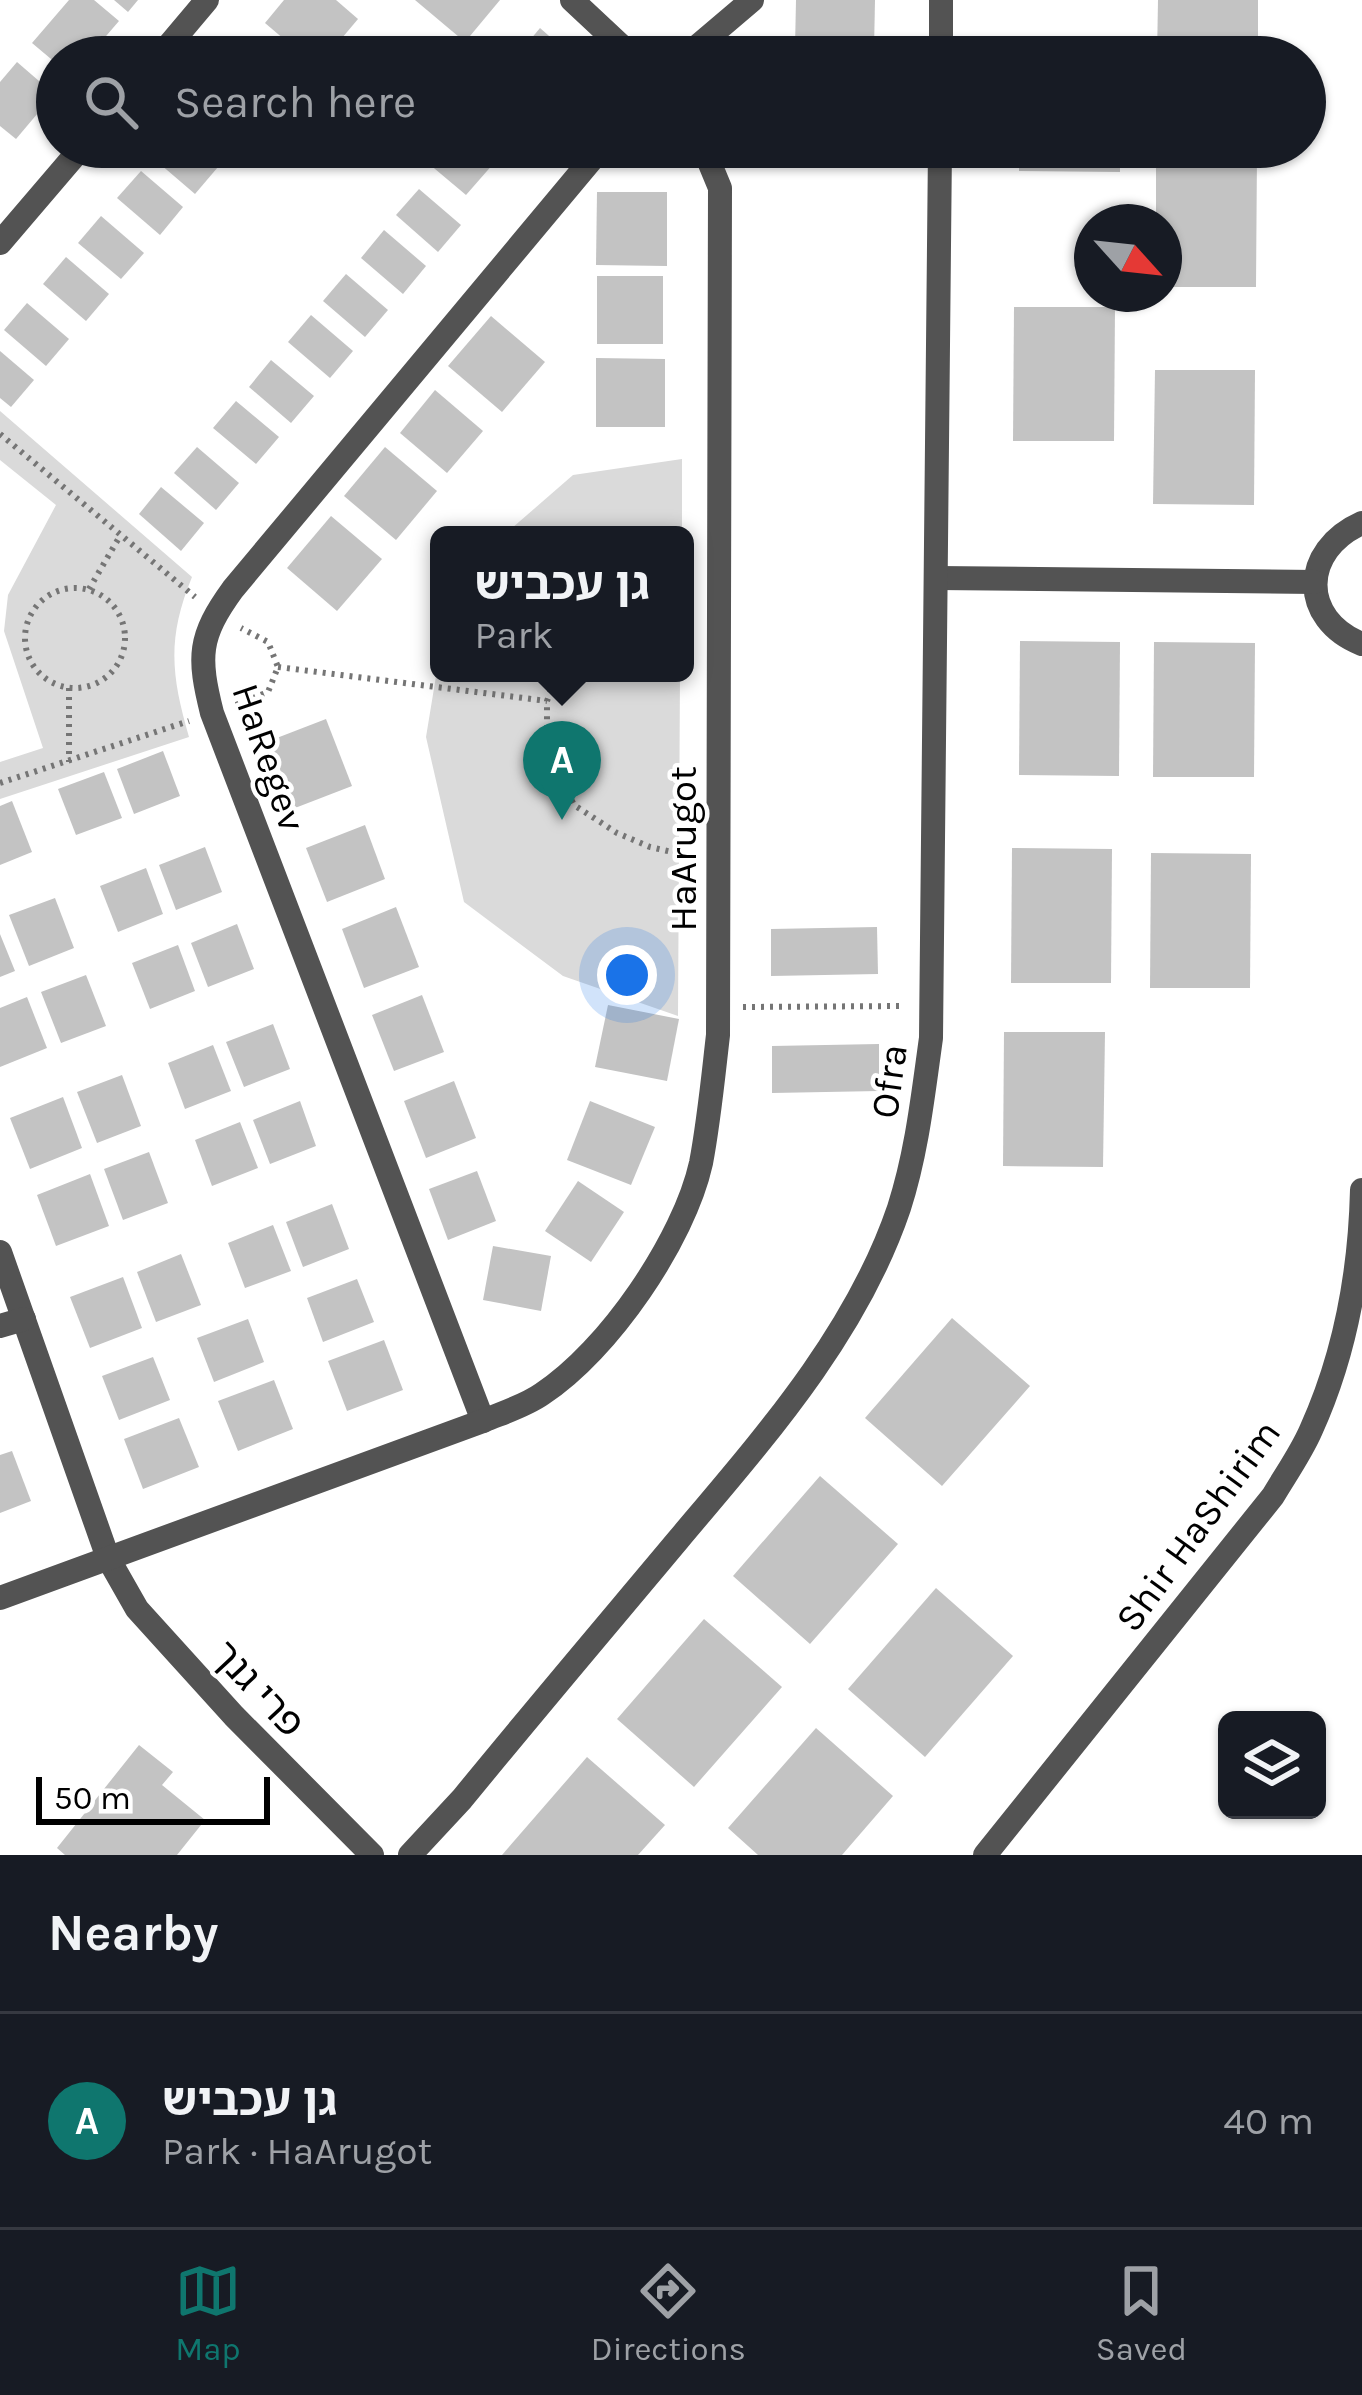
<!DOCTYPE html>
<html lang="en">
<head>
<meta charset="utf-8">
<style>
	:root { --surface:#171b24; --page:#20242c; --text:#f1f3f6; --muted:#9ea1a6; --line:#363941; --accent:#0f766e }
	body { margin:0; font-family:Karla,"Noto Sans Hebrew",sans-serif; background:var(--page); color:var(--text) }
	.controls { position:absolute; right:36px; bottom:36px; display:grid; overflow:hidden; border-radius:18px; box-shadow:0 3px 9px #0004 }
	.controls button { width:108px; height:108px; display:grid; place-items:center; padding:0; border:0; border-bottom:3px solid var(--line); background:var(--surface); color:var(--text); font:60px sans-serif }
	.compass { position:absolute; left:1074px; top:204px; width:108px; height:108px; border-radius:50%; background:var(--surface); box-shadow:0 3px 9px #0004; rotate:117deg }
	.scale { position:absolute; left:36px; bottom:30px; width:234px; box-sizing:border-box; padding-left:12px; border:6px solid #000; border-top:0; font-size:33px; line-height:42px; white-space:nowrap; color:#000; -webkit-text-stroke:9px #fff; paint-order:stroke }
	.you { position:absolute; left:627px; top:975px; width:42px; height:42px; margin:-30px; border:9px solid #fff; border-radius:50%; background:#1a73e8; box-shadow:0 0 0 18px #1a73e833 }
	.badge { display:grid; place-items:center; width:78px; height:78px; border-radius:50%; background:var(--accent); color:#fff; font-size:39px; font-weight:700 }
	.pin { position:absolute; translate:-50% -99px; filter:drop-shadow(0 3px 6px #0008) }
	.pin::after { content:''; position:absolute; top:63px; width:42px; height:36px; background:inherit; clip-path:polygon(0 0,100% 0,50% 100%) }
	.popup { position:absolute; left:430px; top:526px; width:264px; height:156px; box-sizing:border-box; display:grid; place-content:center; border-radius:18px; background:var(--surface); filter:drop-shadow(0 3px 9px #0005); font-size:39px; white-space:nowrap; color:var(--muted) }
	.popup b { font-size:45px; color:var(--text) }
	.popup::after { content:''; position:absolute; left:50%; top:100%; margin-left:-24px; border:24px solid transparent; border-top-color:var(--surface) }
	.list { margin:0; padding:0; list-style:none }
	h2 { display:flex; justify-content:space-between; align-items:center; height:156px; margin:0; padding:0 48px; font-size:51px }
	h2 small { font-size:39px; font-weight:400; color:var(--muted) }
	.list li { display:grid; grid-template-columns:78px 1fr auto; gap:36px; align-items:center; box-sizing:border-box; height:216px; padding:0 48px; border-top:3px solid var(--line) }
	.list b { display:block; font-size:45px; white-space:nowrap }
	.list p { margin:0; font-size:39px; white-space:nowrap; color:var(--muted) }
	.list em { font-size:39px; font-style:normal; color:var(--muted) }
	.icon { flex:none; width:66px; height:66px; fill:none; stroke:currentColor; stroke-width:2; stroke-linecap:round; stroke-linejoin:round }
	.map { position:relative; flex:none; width:1362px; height:1855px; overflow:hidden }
	.search { position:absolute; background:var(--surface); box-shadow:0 3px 9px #0004; left:36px; right:36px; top:36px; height:132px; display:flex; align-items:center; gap:30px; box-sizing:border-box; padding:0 42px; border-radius:66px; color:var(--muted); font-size:45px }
	.sheet { height:372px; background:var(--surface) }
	nav { display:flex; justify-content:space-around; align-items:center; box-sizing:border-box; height:168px; border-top:3px solid var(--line); background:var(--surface); font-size:33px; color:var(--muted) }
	nav a { display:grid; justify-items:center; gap:6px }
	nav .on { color:var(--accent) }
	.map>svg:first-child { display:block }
	.green { fill:#dadada }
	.building { fill:#c3c3c3 }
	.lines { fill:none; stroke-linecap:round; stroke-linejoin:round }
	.path { stroke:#757575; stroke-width:6; stroke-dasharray:3 6; stroke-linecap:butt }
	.minor { stroke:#535353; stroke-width:24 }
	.labels { text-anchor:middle; stroke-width:9; stroke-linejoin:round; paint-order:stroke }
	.street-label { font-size:39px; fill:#000; stroke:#fff }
</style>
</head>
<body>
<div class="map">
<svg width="1362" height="1855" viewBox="0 0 1362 1855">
	<rect width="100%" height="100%" fill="#fff"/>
	<!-- green -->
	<g class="green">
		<path d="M0,411l192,166c-25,61 -21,98 -3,160l-189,62v-37l43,-14 -39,-117 4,-36 48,-90 -56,-45z"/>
		<path d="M682,459v76h-178l69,-60z"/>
		<path d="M439,658v15h241l-2,343 -115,-40 -99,-74 -38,-165z"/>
	</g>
	<!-- building -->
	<g class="building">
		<path d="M69,0h25l25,21 -31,36h-31v7l-25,-21z"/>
		<path d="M114,0h24l-10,12z"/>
		<path d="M284,0h52l22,19 -32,38h-21l-40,-34z"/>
		<path d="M415,0h85l-35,42z"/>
		<path d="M796,0h79l-1,50 -79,-2z"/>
		<path d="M1158,0h100v57h-101z"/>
		<path d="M540,28l33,29h-57z"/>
		<rect x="1020" y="37" width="101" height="20"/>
		<path d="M248,45l14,12h-24z"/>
		<path d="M17,62l37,32 -38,45 -16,-13v-44z"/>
		<path d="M162,147h33l23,20 -23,27 -42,-36z"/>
		<path d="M421,147h87l-42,48 -50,-42z"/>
		<path d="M1019,147h101v25l-101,-1z"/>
		<path d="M1156,153h101l-1,134h-92v-65h-8z"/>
		<path d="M141,171l42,36 -23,28 -43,-37z"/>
		<path d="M419,189l42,36 -23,27 -42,-37z"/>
		<path d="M597,192h70v74l-71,-1z"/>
		<path d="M101,216l43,37 -23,26 -43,-36z"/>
		<path d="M384,230l42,36 -23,28 -42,-36z"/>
		<path d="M66,257l43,37 -23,27 -43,-37z"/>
		<path d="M346,274l42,36 -23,27 -42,-36z"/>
		<rect x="597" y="276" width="66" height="68"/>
		<path d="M27,303l42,36 -23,27 -42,-36z"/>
		<path d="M1014,307h101l-1,134h-101z"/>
		<path d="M311,315l42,36 -23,27 -42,-36z"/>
		<path d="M491,316l54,46 -43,50 -54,-46z"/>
		<path d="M0,351l34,29 -23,27 -11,-9z"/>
		<path d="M596,358l69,1v68h-69z"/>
		<path d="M271,360l43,36 -23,27 -42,-36z"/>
		<path d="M1155,370h100l-1,135 -101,-1z"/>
		<path d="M435,390l48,41 -36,42 -47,-40z"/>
		<path d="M236,401l43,36 -23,27 -43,-36z"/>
		<path d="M197,447l42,36 -23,27 -42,-37z"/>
		<path d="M385,447l52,44 -41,49 -52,-44z"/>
		<path d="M161,487l43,36 -23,28 -42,-37z"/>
		<path d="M331,516l51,43 -45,52 -50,-43z"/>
		<path d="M1020,641l100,1 -1,134 -100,-1z"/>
		<path d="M1154,642l101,1 -1,134h-101z"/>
		<path d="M326,719l26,67 -57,22 -26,-67z"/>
		<path d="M163,751l17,45 -46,18 -17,-45z"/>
		<path d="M104,772l18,46 -46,17 -18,-46z"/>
		<path d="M12,801l20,51 -32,13v-59z"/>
		<path d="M365,825l20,54 -58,23 -21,-54z"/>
		<path d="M205,847l17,45 -46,18 -17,-45z"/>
		<path d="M1012,848l100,1 -1,134h-100z"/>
		<path d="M1151,853l100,1 -1,134h-100z"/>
		<path d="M146,868l17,46 -45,18 -18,-46z"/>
		<path d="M55,898l19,50 -45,18 -20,-51z"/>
		<path d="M396,907l23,60 -55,21 -22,-59z"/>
		<path d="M237,924l17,45 -46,18 -17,-44z"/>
		<path d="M877,927l1,47 -107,2v-47z"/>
		<path d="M0,934l15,37 -15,6z"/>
		<path d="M178,945l17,46 -45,18 -18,-46z"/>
		<path d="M86,975l20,51 -45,17 -20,-51z"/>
		<path d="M422,995l22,57 -50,19 -22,-56z"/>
		<path d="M27,997l20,51 -47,19v-59z"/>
		<path d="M608,1005l71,14 -12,62 -72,-14z"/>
		<path d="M273,1024l17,45 -46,18 -18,-45z"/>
		<path d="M1004,1032h101l-2,135 -100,-1z"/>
		<path d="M879,1044v47l-107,2v-47z"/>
		<path d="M213,1045l18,46 -46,18 -17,-46z"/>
		<path d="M122,1075l19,51 -44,17 -20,-51z"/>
		<path d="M454,1081l22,57 -50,20 -22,-57z"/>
		<path d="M63,1097l19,51 -52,21 -20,-51z"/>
		<path d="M300,1101l16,45 -46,18 -17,-44z"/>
		<path d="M590,1101l65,26 -24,58 -64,-25z"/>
		<path d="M240,1122l18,46 -46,18 -17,-46z"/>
		<path d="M149,1152l19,51 -45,17 -19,-51z"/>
		<path d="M477,1171l19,50 -48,19 -19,-51z"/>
		<path d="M90,1174l19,52 -53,20 -19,-51z"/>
		<path d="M578,1181l46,31 -33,50 -46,-31z"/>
		<path d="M332,1204l17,45 -46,18 -17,-45z"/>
		<path d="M273,1225l18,46 -46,17 -17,-45z"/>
		<path d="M493,1246l58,10 -10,55 -58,-11z"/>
		<path d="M181,1254l20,51 -45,17 -19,-50z"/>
		<path d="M123,1277l19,51 -52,20 -20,-51z"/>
		<path d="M357,1279l17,43 -51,20 -16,-44z"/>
		<path d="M952,1318l78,68 -88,100 -77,-68z"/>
		<path d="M248,1319l16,43 -50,20 -17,-44z"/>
		<path d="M384,1340l19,50 -56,21 -19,-50z"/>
		<path d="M153,1357l17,43 -51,20 -17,-44z"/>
		<path d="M274,1380l19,49 -55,22 -20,-50z"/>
		<path d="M179,1418l20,49 -56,22 -19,-50z"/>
		<path d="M12,1451l19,50 -31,12v-58z"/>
		<path d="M820,1476l78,68 -88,100 -77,-68z"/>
		<path d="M936,1588l77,68 -88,101 -77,-68z"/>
		<path d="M704,1619l78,68 -88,100 -77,-68z"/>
		<path d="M816,1728l77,68 -51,59h-84l-30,-27z"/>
		<path d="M139,1745l34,27 -11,13 43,35 -28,35h-112l-8,-7z"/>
		<path d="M587,1757l78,68 -27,30h-136z"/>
	</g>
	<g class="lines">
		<!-- path -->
		<g class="path">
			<path d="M0,434l195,163"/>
			<circle cx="75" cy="638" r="50"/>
			<path d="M89,589l31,-53"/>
			<path d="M278,667l269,34"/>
			<path d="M557,673l-10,28v50l27,54 43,28 33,14 40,9"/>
			<path d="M69,688v74"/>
			<path d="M236,705l32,-13 10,-25 -10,-25 -27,-14"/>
			<path d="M0,783l189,-62"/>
			<path d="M743,1007l161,-1"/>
		</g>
		<!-- minor -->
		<g class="minor">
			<path d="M572,0l61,57"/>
			<path d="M941,0v57"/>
			<path d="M159,57l48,-57"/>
			<path d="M685,57l67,-57"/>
			<path d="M0,243l82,-96"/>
			<path d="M1362,523c-61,27 -63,96 0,121"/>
			<path d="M937,578l378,4"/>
			<path d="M0,1252l108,306 29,51 97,107 138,139"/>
			<path d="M0,1326l24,-7"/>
			<path d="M483,1421l-271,-708c-14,-56 -14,-76 21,-124l369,-442"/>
			<path d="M0,1598l483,-177c19,-8 42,-15 59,-27 66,-43 142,-154 159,-231 8,-42 12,-85 17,-128l2,-847 -17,-41"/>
			<path d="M410,1855l52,-56c71,-87 144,-173 216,-259 85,-101 178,-205 221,-332 18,-56 24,-113 32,-170l9,-891"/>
			<path d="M985,1855l288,-359c13,-22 28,-43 38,-66 34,-75 49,-158 51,-240"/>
		</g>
	</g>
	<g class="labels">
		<!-- street labels -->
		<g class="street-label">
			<text transform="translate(270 757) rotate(71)" y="14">HaRegev</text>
			<text transform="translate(682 849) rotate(-90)" y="14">HaArugot</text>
			<text transform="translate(888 1081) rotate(-82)" y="14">Ofra</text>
			<text transform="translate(1197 1525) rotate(-54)" y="14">Shir HaShirim</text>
			<text transform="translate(259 1688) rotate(47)" y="14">פרי גנך</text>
		</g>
	</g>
</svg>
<div class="controls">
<button><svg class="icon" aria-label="layers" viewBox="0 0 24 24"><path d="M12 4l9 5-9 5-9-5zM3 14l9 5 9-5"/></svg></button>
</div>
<svg class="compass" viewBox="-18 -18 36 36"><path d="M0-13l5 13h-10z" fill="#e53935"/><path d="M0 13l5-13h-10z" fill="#9ea1a6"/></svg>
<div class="scale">50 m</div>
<div class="you"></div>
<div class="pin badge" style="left:562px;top:820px">A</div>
<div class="popup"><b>גן עכביש</b>Park</div>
<div class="search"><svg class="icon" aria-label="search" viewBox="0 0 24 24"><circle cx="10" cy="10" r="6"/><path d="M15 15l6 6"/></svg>Search here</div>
</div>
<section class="sheet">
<h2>Nearby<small></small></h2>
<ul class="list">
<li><span class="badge">A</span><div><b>גן עכביש</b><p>Park · HaArugot</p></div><em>40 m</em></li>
</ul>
</section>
<nav>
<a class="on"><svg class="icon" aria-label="map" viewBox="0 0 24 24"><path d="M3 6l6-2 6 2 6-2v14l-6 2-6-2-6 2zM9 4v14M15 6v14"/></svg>Map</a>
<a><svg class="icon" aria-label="directions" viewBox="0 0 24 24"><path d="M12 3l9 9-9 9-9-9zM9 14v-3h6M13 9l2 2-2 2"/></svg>Directions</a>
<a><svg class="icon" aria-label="saved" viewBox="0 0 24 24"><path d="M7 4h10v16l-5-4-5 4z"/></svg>Saved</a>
</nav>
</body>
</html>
